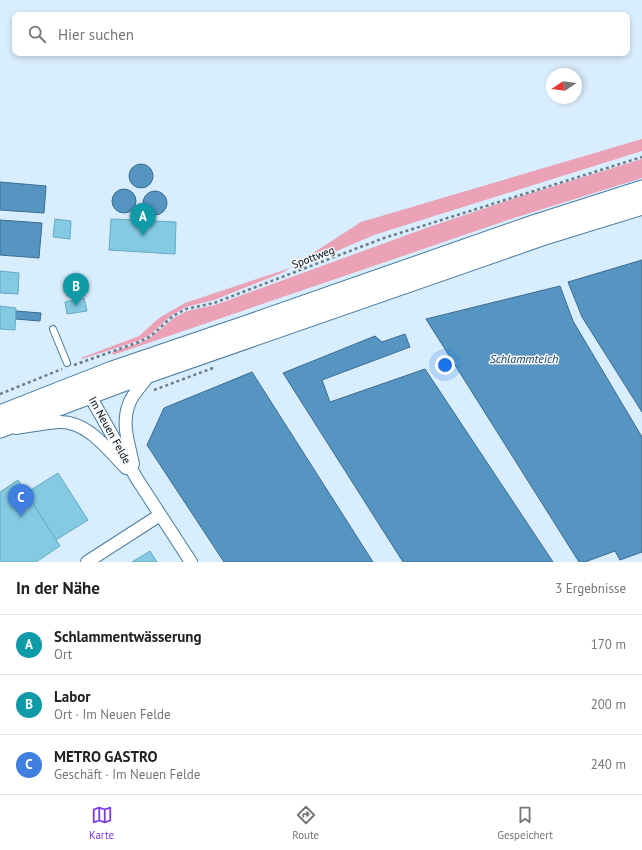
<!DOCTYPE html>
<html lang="de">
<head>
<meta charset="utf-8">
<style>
	:root { --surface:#fff; --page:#f2f2f2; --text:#222; --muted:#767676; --line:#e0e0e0; --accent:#7c3aed }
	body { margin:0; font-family:"PT Sans",sans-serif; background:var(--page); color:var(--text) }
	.compass { position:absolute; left:546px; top:68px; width:36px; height:36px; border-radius:50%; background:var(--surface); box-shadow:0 2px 6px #0003; rotate:257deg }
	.you { position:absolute; left:445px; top:365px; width:14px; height:14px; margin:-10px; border:3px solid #fff; border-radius:50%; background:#1a73e8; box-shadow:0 0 0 6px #1a73e833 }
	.badge { display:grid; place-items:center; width:26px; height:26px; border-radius:50%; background:var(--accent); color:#fff; font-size:13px; font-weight:700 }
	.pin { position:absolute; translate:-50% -33px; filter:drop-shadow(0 1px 2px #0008) }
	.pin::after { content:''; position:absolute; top:21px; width:14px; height:12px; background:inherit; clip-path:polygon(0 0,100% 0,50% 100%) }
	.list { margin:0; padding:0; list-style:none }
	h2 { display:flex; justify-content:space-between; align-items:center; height:52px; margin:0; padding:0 16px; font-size:17px }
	h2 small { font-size:13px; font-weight:400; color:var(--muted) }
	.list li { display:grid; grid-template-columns:26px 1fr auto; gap:12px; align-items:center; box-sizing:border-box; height:60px; padding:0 16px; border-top:1px solid var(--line) }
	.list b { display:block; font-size:15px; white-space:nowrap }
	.list p { margin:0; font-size:13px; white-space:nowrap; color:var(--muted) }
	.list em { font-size:13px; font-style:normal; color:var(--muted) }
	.icon { flex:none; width:22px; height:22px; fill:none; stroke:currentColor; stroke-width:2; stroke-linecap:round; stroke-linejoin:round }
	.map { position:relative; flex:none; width:642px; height:562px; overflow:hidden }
	.search { position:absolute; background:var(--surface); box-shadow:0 2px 6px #0003; left:12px; right:12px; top:12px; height:44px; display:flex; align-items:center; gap:10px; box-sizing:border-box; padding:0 14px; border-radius:8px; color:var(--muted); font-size:15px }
	.sheet { height:232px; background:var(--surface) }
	nav { display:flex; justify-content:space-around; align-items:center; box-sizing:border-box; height:56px; border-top:1px solid var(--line); background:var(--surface); font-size:11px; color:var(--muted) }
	nav a { display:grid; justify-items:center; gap:2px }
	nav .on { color:var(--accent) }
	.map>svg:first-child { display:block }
	.green { fill:#eca2b6 }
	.water { fill:#5695c2; stroke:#3c6c90 }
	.building { fill:#84cae2; stroke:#65aac1 }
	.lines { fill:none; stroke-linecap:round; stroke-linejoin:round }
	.lane-casing { stroke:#4a7ba0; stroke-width:8 }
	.street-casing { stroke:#4a7ba0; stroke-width:14 }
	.secondary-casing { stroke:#4a7ba0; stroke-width:19 }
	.path { stroke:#6b7c8b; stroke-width:2.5; stroke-dasharray:3 3; stroke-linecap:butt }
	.lane { stroke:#fff; stroke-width:6 }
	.street { stroke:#fff; stroke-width:12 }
	.secondary { stroke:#fff; stroke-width:17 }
	.labels { text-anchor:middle; stroke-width:3; stroke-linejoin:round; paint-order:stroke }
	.street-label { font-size:11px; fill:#000d1b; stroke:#f6f6f6 }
	.water-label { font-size:12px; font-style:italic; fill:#114262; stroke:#f6f6f6 }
</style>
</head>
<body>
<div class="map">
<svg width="642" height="562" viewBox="0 0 642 562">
	<rect width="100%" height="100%" fill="#d8edfd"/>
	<!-- green -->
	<g class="green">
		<path d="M642,139v12l-268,84 -51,22 -33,11 -8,5 -68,27 -28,7 -14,8 -22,20 -12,6 -56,18 -1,-1 58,-22 20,-18 26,-15 105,-35 71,-46z"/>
		<path d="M642,159v19l-128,40 -401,137 -1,-3 27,-9 12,-6 23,-19 13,-7 28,-6 211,-77 89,-30z"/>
	</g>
	<!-- water -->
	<g class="water">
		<circle cx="141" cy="176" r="12"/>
		<path d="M0,182l46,4 -2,27 -44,-3z"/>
		<circle cx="124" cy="201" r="12"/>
		<circle cx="155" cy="203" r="12"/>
		<path d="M0,220l42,3 -3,35 -39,-3z"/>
		<path d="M642,260v152l-60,-95 -14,-35z"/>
		<path d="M560,286l13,35 69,116v115l-22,8 -5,-9 -30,11h-6l-153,-243z"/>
		<path d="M16,311l25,2 -1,8 -25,-2z"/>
		<path d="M405,334l5,13 -88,33 8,22 95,-33 128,193h-150l-120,-189 92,-37 7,6z"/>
		<path d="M252,372l121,190h-149l-77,-117 17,-37z"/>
	</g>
	<!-- building -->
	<g class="building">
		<path d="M55,219l16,2 -1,18 -17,-2z"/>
		<path d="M111,219l65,3 -1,32 -66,-4z"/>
		<path d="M0,271l19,2 -1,21 -18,-1z"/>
		<path d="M84,298l3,13 -20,3 -2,-12z"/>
		<path d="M0,306l16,2 -1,22 -15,-1z"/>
		<path d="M58,473l30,47 -32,20 -30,-47z"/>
		<path d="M18,480l42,66 -24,16h-36v-70z"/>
		<path d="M150,551l7,11h-25z"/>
	</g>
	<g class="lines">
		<!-- lane casing -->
		<g class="lane-casing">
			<path id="lane" d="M53,329l14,34"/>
		</g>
		<!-- street casing -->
		<g class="street-casing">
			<g id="street">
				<path d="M86,389l51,90 54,83"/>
				<path d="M16,428c14,-2 29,-5 43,-6 29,-1 49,28 67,46"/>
				<path d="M133,464c-4,-20 -12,-40 -4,-60 4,-12 15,-20 21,-31"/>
				<path d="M87,562l73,-47"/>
			</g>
		</g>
		<!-- secondary casing -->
		<g class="secondary-casing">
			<g id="secondary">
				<path d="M0,414l112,-44 138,-47 286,-100 106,-34"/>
				<path d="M0,429l117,-44 425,-148 100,-31"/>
			</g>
		</g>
		<!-- path -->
		<g class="path">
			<path d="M74,365l65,-23 12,-6 22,-20 13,-7 28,-6 170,-65 258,-81"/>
			<path d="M154,390l59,-22"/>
			<path d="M0,394l62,-25"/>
		</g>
		<!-- lane -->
		<use href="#lane" class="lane"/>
		<!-- street -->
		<use href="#street" class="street"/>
		<!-- secondary -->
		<use href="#secondary" class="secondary"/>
	</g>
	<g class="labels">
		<!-- street labels -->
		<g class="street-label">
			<text transform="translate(313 257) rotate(-21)" y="4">Spottweg</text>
			<text transform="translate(110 430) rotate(61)" y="4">Im Neuen Felde</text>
		</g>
		<!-- water labels -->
		<g class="water-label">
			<text x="524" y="363">Schlammteich</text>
		</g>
	</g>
</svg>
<svg class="compass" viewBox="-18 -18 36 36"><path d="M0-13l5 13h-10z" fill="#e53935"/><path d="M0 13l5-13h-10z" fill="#767676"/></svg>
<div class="you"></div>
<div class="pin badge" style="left:143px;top:236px;background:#0f9aa8">A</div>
<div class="pin badge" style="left:76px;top:306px;background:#0f9aa8">B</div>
<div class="pin badge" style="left:21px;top:517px;background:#3f7fe0">C</div>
<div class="search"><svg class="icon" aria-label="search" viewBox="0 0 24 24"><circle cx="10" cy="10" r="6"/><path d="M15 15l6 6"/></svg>Hier suchen</div>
</div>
<section class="sheet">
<h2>In der Nähe<small>3 Ergebnisse</small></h2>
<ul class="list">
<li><span class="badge" style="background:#0f9aa8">A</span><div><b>Schlammentwässerung</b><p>Ort</p></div><em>170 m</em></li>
<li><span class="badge" style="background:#0f9aa8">B</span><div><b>Labor</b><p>Ort · Im Neuen Felde</p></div><em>200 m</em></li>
<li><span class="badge" style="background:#3f7fe0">C</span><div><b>METRO GASTRO</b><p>Geschäft · Im Neuen Felde</p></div><em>240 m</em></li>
</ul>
</section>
<nav>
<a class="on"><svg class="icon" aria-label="map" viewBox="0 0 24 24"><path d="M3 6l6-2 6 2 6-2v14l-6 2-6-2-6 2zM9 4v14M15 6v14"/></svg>Karte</a>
<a><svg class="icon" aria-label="directions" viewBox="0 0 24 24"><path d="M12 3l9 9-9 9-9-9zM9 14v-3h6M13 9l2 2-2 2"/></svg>Route</a>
<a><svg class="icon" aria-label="saved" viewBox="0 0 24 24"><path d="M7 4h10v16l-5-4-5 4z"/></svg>Gespeichert</a>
</nav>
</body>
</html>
